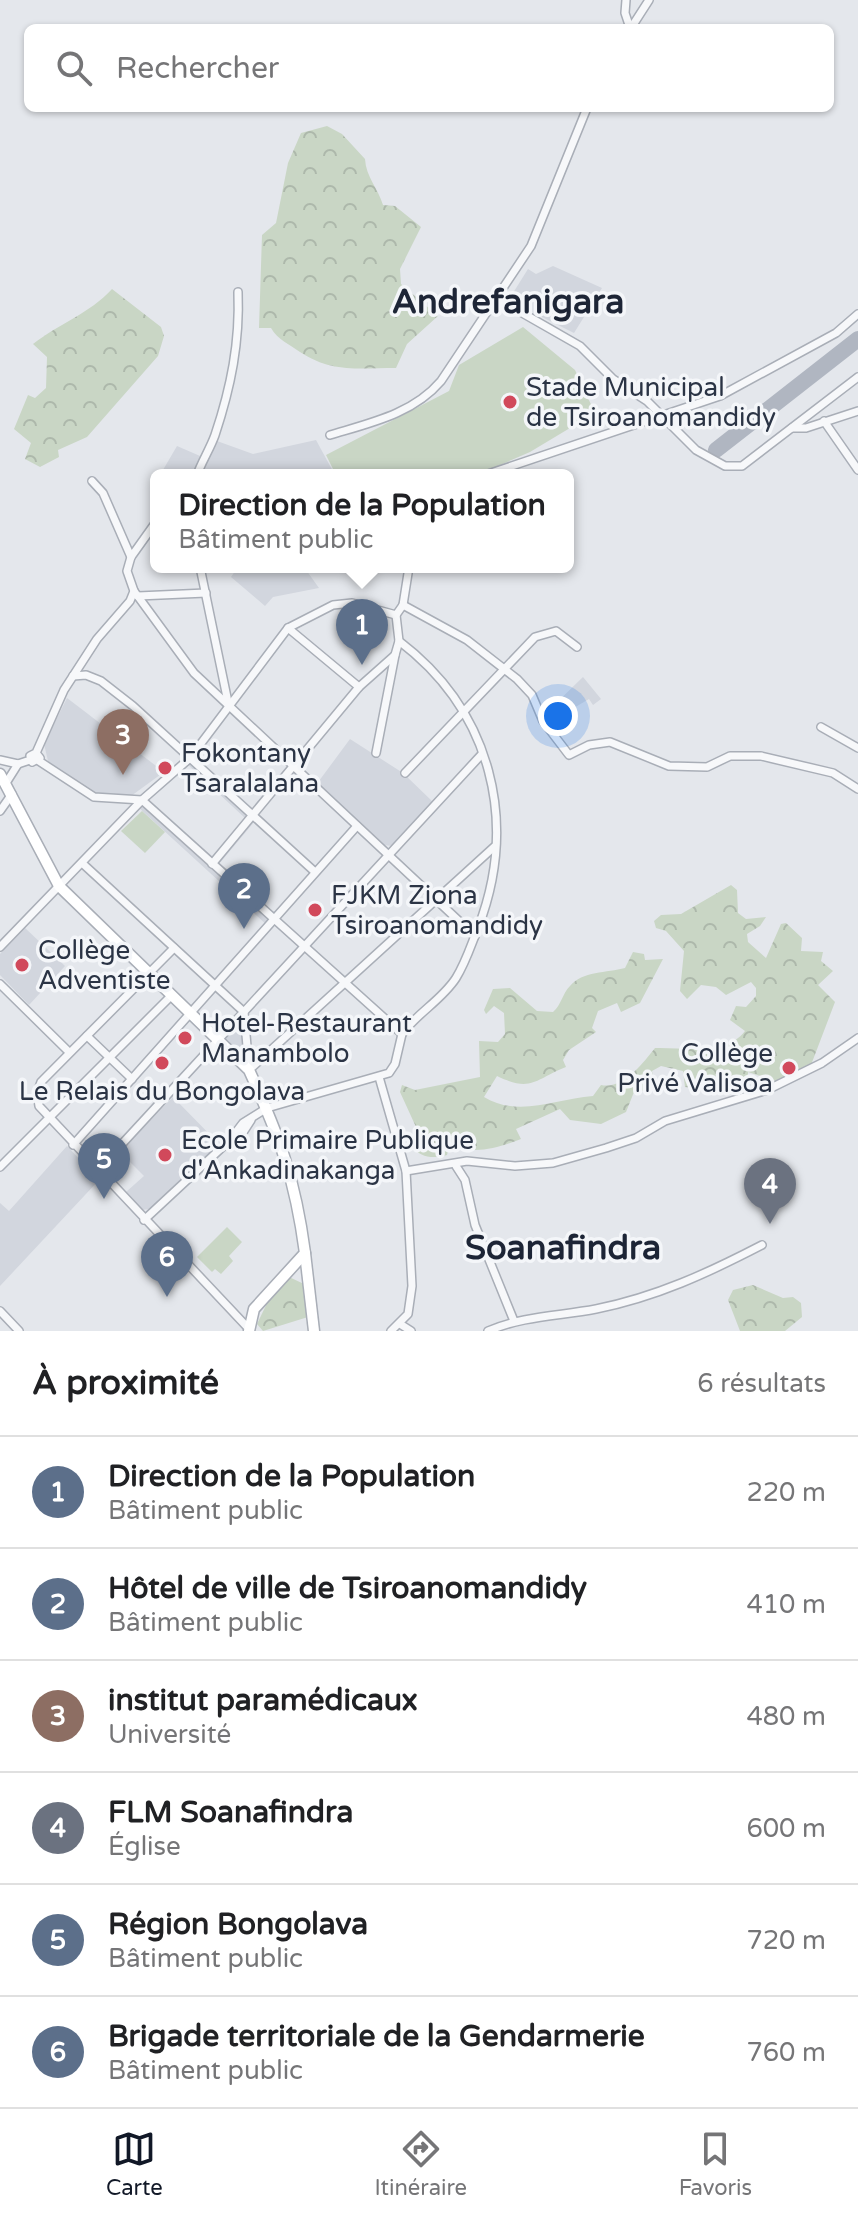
<!DOCTYPE html>
<html lang="fr">
<head>
<meta charset="utf-8">
<style>
	:root { --surface:#fff; --page:#f2f2f2; --text:#202124; --muted:#757577; --line:#e0e0e0; --accent:#111827 }
	body { margin:0; font-family:"Varela Round",sans-serif; background:var(--page); color:var(--text) }
	.you { position:absolute; left:558px; top:716px; width:28px; height:28px; margin:-20px; border:6px solid #fff; border-radius:50%; background:#1a73e8; box-shadow:0 0 0 12px #1a73e833 }
	.badge { display:grid; place-items:center; width:52px; height:52px; border-radius:50%; background:var(--accent); color:#fff; font-size:26px; font-weight:700 }
	.pin { position:absolute; translate:-50% -66px; filter:drop-shadow(0 2px 4px #0008) }
	.pin::after { content:''; position:absolute; top:42px; width:28px; height:24px; background:inherit; clip-path:polygon(0 0,100% 0,50% 100%) }
	.popup { position:absolute; left:150px; top:469px; width:424px; height:104px; box-sizing:border-box; display:grid; place-content:center; border-radius:12px; background:var(--surface); filter:drop-shadow(0 2px 6px #0005); font-size:26px; white-space:nowrap; color:var(--muted) }
	.popup b { font-size:30px; color:var(--text) }
	.popup::after { content:''; position:absolute; left:50%; top:100%; margin-left:-16px; border:16px solid transparent; border-top-color:var(--surface) }
	.list { margin:0; padding:0; list-style:none }
	h2 { display:flex; justify-content:space-between; align-items:center; height:104px; margin:0; padding:0 32px; font-size:34px }
	h2 small { font-size:26px; font-weight:400; color:var(--muted) }
	.list li { display:grid; grid-template-columns:52px 1fr auto; gap:24px; align-items:center; box-sizing:border-box; height:112px; padding:0 32px; border-top:2px solid var(--line) }
	.list b { display:block; font-size:30px; white-space:nowrap }
	.list p { margin:0; font-size:26px; white-space:nowrap; color:var(--muted) }
	.list em { font-size:26px; font-style:normal; color:var(--muted) }
	.icon { flex:none; width:44px; height:44px; fill:none; stroke:currentColor; stroke-width:2; stroke-linecap:round; stroke-linejoin:round }
	.map { position:relative; flex:none; width:858px; height:1331px; overflow:hidden }
	.search { position:absolute; background:var(--surface); box-shadow:0 2px 6px #0004; left:24px; right:24px; top:24px; height:88px; display:flex; align-items:center; gap:20px; box-sizing:border-box; padding:0 28px; border-radius:12px; color:var(--muted); font-size:30px }
	.sheet { height:776px; background:var(--surface) }
	nav { display:flex; justify-content:space-around; align-items:center; box-sizing:border-box; height:112px; border-top:2px solid var(--line); background:var(--surface); font-size:22px; color:var(--muted) }
	nav a { display:grid; justify-items:center; gap:4px }
	nav .on { color:var(--accent) }
	.map>svg:first-child { display:block }
	.built { fill:#d2d6de; fill-rule:evenodd }
	.forest { fill:url(#forest-crowns) }
	.garden { fill:#c9d6c5 }
	.lines { fill:none; stroke-linecap:round; stroke-linejoin:round }
	.taxiway { stroke:#b0b6c1; stroke-width:16 }
	.street-casing { stroke:#a9aeb7; stroke-width:10 }
	.secondary-casing { stroke:#a9aeb7; stroke-width:13 }
	.street { stroke:#f7f8fa; stroke-width:7 }
	.secondary { stroke:#fff; stroke-width:10 }
	.poi-dot { fill:#d1495b; stroke:#f4f6f9; stroke-width:3 }
	.labels { text-anchor:middle; stroke-width:7; stroke-linejoin:round; paint-order:stroke }
	.poi-label { font-size:26px; fill:#2b3445; stroke:#f4f6f9; text-anchor:start }
	.district-label { font-size:34px; font-weight:bold; fill:#1d2536; stroke:#f4f6f9 }
</style>
</head>
<body>
<div class="map">
<svg width="858" height="1331" viewBox="0 0 858 1331">
	<defs>
		<pattern id="forest-crowns" width="20" height="18" patternUnits="userSpaceOnUse" patternTransform="scale(2)"><rect width="20" height="18" fill="#c9d6c5"/><path d="M2 6a3 3 0 1 1 6 0M12 15a3 3 0 1 1 6 0" fill="none" stroke="#adb8ab"/></pattern>
	</defs>
	<rect width="100%" height="100%" fill="#e4e7ec"/>
	<!-- built -->
	<g class="built">
		<path d="M553,266l49,22 -28,45 -52,-26 -9,-14 15,-24 8,5z"/>
		<path d="M316,440l19,35h-175l17,-29 30,13 10,-18 36,13z"/>
		<path d="M238,567h66l15,21 -46,9 -8,9 -34,-29z"/>
		<path d="M583,677l18,22 -8,6 -4,-6 -39,23 -6,-7z"/>
		<path d="M67,698l97,74 -33,24 -39,-3 -44,-32 -4,-17z"/>
		<path d="M350,739l53,34 30,29 -40,44 -10,-1 -4,5 -21,-19 -80,87 17,17 -4,5 -17,-15 -54,60 25,23 6,50 -8,2 -22,-22 17,-18v-7l-27,-27 57,-60 -130,-119 6,-7 66,60 36,-41 -59,-55 8,-6 56,53 36,-44 8,-1 21,19zM293,771l61,55 -38,43 -59,-53zM255,821l57,52 -35,39 -7,-1 -51,-47z"/>
		<path d="M24,927l41,39 -36,39 -29,-30v-21z"/>
		<path d="M173,1097l47,48 -69,64 -11,1 -14,-18 18,-16 -24,-24z"/>
		<path d="M67,1146l32,34 -99,106v-83l9,8z"/>
	</g>
	<!-- forest -->
	<g class="forest">
		<path d="M327,126l15,8 23,25c1,18 13,29 18,46l12,1 26,21 -21,42 1,15 37,32 -31,28 -11,24c-38,0 -64,5 -96,-16 -11,-8 -22,-12 -29,-24h-12l3,-93 14,-12 12,-60 13,-30z"/>
		<path d="M112,289l49,38 3,9 -6,20 -71,81 -29,13 1,7 -19,10 -15,-8 6,-16 -17,-14 14,-34 7,3 11,-10 1,-31 -14,-13c27,-21 56,-30 79,-55z"/>
		<path d="M731,885l6,5 1,23 8,6 20,-2 -6,9 -13,8 1,8 18,16 15,-34 5,-1 16,15 -1,13 22,1 -2,9 12,10 -15,14 17,17 -24,63 -35,16 -28,-9v10l-10,2 -8,-8 -18,8 -6,-3 -13,7 -8,-1 -2,-16 -22,-5 -9,5 4,18 -22,3 -8,20 -25,12 -31,-4 -10,-11 -44,20 5,10c-16,6 -30,11 -46,11l-9,-12 -16,6 -3,11c-14,4 -26,3 -36,-9l5,-19 -16,-35 2,-7 13,5 65,-13 -1,-36 19,1 7,-8 -1,-21 -10,-7 -8,8 -2,-4 9,-21 17,-1 27,23 16,1c9,-8 9,-18 17,-26 12,-15 37,-13 55,-18l8,-16 11,2 1,6 18,-1 -23,44 -19,9 -4,-9 -19,8 -6,17 4,4 -27,18 -6,10 3,7c-31,12 -34,26 -69,9l-13,21c35,21 71,2 109,-1l8,-11c22,5 42,-22 54,-37 29,-1 70,9 90,-17l-15,-11 6,-14 10,1 10,-11v-8l-5,-6 -25,13 -10,-8 -15,-2 -14,14 -7,-8 4,-40 -18,-20 -10,-3 -2,-7 7,-6 20,-1z"/>
		<path d="M289,1277l15,7 4,33 -45,14 -6,-7 13,-27z"/>
		<path d="M753,1285l30,13 10,-1 8,6 1,14 -17,14h-45l-12,-31 5,-10z"/>
	</g>
	<!-- garden -->
	<g class="garden">
		<path d="M523,327l52,43 20,43 -65,39 -53,23h-141l-10,-20 123,-64 10,-26z"/>
		<path d="M142,811l23,21 -20,21 -24,-22z"/>
		<path d="M227,1227l15,15 -13,14 4,5 -12,13 -6,-5 -3,3 -15,-15z"/>
	</g>
	<g class="lines">
		<!-- taxiway -->
		<path class="taxiway" d="M716,450l142,-111"/>
		<!-- street casing -->
		<g class="street-casing">
			<g id="street">
				<path d="M626,0l-1,13 5,15"/>
				<path d="M631,28l18,-28"/>
				<path d="M496,298l84,48 33,33 34,22 49,49 29,16h17l116,-89"/>
				<path d="M824,421l34,49"/>
				<path d="M792,428h14l52,-17"/>
				<path d="M330,435c40,-12 83,-21 111,-54l90,-135 56,-138"/>
				<path d="M197,475c5,-14 13,-26 18,-40 16,-48 25,-93 23,-143"/>
				<path d="M485,475l235,-79 116,-63 22,-19"/>
				<path d="M92,481l11,12 28,64"/>
				<path d="M200,567l29,140"/>
				<path d="M134,591l60,82 281,263"/>
				<path d="M138,596l68,-3"/>
				<path d="M403,605l64,35 50,39 15,16 11,26 26,34 20,-10 21,-3 59,24 38,1 23,-11h31l72,17 25,16"/>
				<path d="M396,615l3,26c92,70 120,180 79,287 -7,17 -12,34 -22,50 -14,22 -39,35 -54,56"/>
				<path d="M288,628l71,59"/>
				<path d="M73,676l13,-1 15,6 32,25 182,166"/>
				<path d="M821,727l37,21"/>
				<path d="M36,753l4,5 -8,4 -2,-6 6,-3 28,-63 33,-51 33,-38 4,-10 -7,-20 4,-14 25,-35"/>
				<path d="M376,753l19,-98"/>
				<path d="M0,760l18,4 12,-4"/>
				<path d="M39,761l55,36 48,3 260,234 -7,30 -6,9 -122,35 -24,15 -13,17 -86,80"/>
				<path d="M405,773l130,-136 21,-6 21,16"/>
				<path d="M6,783l12,-19"/>
				<path d="M0,811l12,-17"/>
				<path d="M82,863l162,149 5,57"/>
				<path d="M212,864l147,-177 36,-32 4,-14"/>
				<path d="M0,947l142,-147 48,-42 98,-130 45,-23 19,-2 44,12 7,-10 6,-38"/>
				<path d="M174,948l-133,134 -4,11 2,13 210,223"/>
				<path d="M0,984l69,68"/>
				<path d="M87,1036l45,43"/>
				<path d="M249,1070l245,-223"/>
				<path d="M379,1077l27,94 6,115 -4,28 -17,17"/>
				<path d="M231,1140l9,-3 11,-17"/>
				<path d="M73,1145l284,-319"/>
				<path d="M456,1166l9,14 10,45 39,96"/>
				<path d="M0,1167l172,-172"/>
				<path d="M97,1171l385,-417"/>
				<path d="M406,1171l61,-10 48,5 38,-3 53,-15 30,-10 29,-17 102,-31 55,-27 36,-25"/>
				<path d="M0,1311l19,20"/>
				<path d="M400,1324l11,7"/>
				<path d="M488,1331c35,-15 71,-15 108,-22 60,-12 112,-36 166,-64"/>
			</g>
		</g>
		<!-- secondary casing -->
		<g class="secondary-casing">
			<g id="secondary">
				<path d="M0,774l59,112 190,184c31,68 46,108 56,183l-51,56 -5,22"/>
				<path d="M305,1253l9,78"/>
			</g>
		</g>
		<!-- street -->
		<use href="#street" class="street"/>
		<!-- secondary -->
		<use href="#secondary" class="secondary"/>
	</g>
	<!-- markers -->
	<g class="poi-dot">
		<circle cx="510" cy="402" r="8"/>
		<circle cx="165" cy="768" r="8"/>
		<circle cx="315" cy="910" r="8"/>
		<circle cx="22" cy="965" r="8"/>
		<circle cx="185" cy="1038" r="8"/>
		<circle cx="162" cy="1063" r="8"/>
		<circle cx="789" cy="1068" r="8"/>
		<circle cx="165" cy="1155" r="8"/>
	</g>
	<g class="labels">
		<!-- poi labels -->
		<g class="poi-label">
			<text x="526" y="396">Stade Municipal<tspan x="526" dy="30">de Tsiroanomandidy</tspan></text>
			<text x="181" y="762">Fokontany<tspan x="181" dy="30">Tsaralalana</tspan></text>
			<text x="331" y="904">FJKM Ziona<tspan x="331" dy="30">Tsiroanomandidy</tspan></text>
			<text x="38" y="959">Collège<tspan x="38" dy="30">Adventiste</tspan></text>
			<text x="201" y="1032">Hotel-Restaurant<tspan x="201" dy="30">Manambolo</tspan></text>
			<text x="773" y="1062" text-anchor="end">Collège<tspan x="773" dy="30">Privé Valisoa</tspan></text>
			<text x="162" y="1100" text-anchor="middle">Le Relais du Bongolava</text>
			<text x="181" y="1149">Ecole Primaire Publique<tspan x="181" dy="30">d'Ankadinakanga</tspan></text>
		</g>
		<!-- district labels -->
		<g class="district-label">
			<text x="508" y="313">Andrefanigara</text>
			<text x="563" y="1259">Soanafindra</text>
		</g>
	</g>
</svg>
<div class="you"></div>
<div class="pin badge" style="left:362px;top:665px;background:#5c6f8a">1</div>
<div class="popup"><b>Direction de la Population</b>Bâtiment public</div>
<div class="pin badge" style="left:244px;top:929px;background:#5c6f8a">2</div>
<div class="pin badge" style="left:123px;top:775px;background:#8d6e63">3</div>
<div class="pin badge" style="left:770px;top:1224px;background:#6b7280">4</div>
<div class="pin badge" style="left:104px;top:1199px;background:#5c6f8a">5</div>
<div class="pin badge" style="left:167px;top:1297px;background:#5c6f8a">6</div>
<div class="search"><svg class="icon" aria-label="search" viewBox="0 0 24 24"><circle cx="10" cy="10" r="6"/><path d="M15 15l6 6"/></svg>Rechercher</div>
</div>
<section class="sheet">
<h2>À proximité<small>6 résultats</small></h2>
<ul class="list">
<li><span class="badge" style="background:#5c6f8a">1</span><div><b>Direction de la Population</b><p>Bâtiment public</p></div><em>220 m</em></li>
<li><span class="badge" style="background:#5c6f8a">2</span><div><b>Hôtel de ville de Tsiroanomandidy</b><p>Bâtiment public</p></div><em>410 m</em></li>
<li><span class="badge" style="background:#8d6e63">3</span><div><b>institut paramédicaux</b><p>Université</p></div><em>480 m</em></li>
<li><span class="badge" style="background:#6b7280">4</span><div><b>FLM Soanafindra</b><p>Église</p></div><em>600 m</em></li>
<li><span class="badge" style="background:#5c6f8a">5</span><div><b>Région Bongolava</b><p>Bâtiment public</p></div><em>720 m</em></li>
<li><span class="badge" style="background:#5c6f8a">6</span><div><b>Brigade territoriale de la Gendarmerie</b><p>Bâtiment public</p></div><em>760 m</em></li>
</ul>
</section>
<nav>
<a class="on"><svg class="icon" aria-label="map" viewBox="0 0 24 24"><path d="M3 6l6-2 6 2 6-2v14l-6 2-6-2-6 2zM9 4v14M15 6v14"/></svg>Carte</a>
<a><svg class="icon" aria-label="directions" viewBox="0 0 24 24"><path d="M12 3l9 9-9 9-9-9zM9 14v-3h6M13 9l2 2-2 2"/></svg>Itinéraire</a>
<a><svg class="icon" aria-label="saved" viewBox="0 0 24 24"><path d="M7 4h10v16l-5-4-5 4z"/></svg>Favoris</a>
</nav>
</body>
</html>
